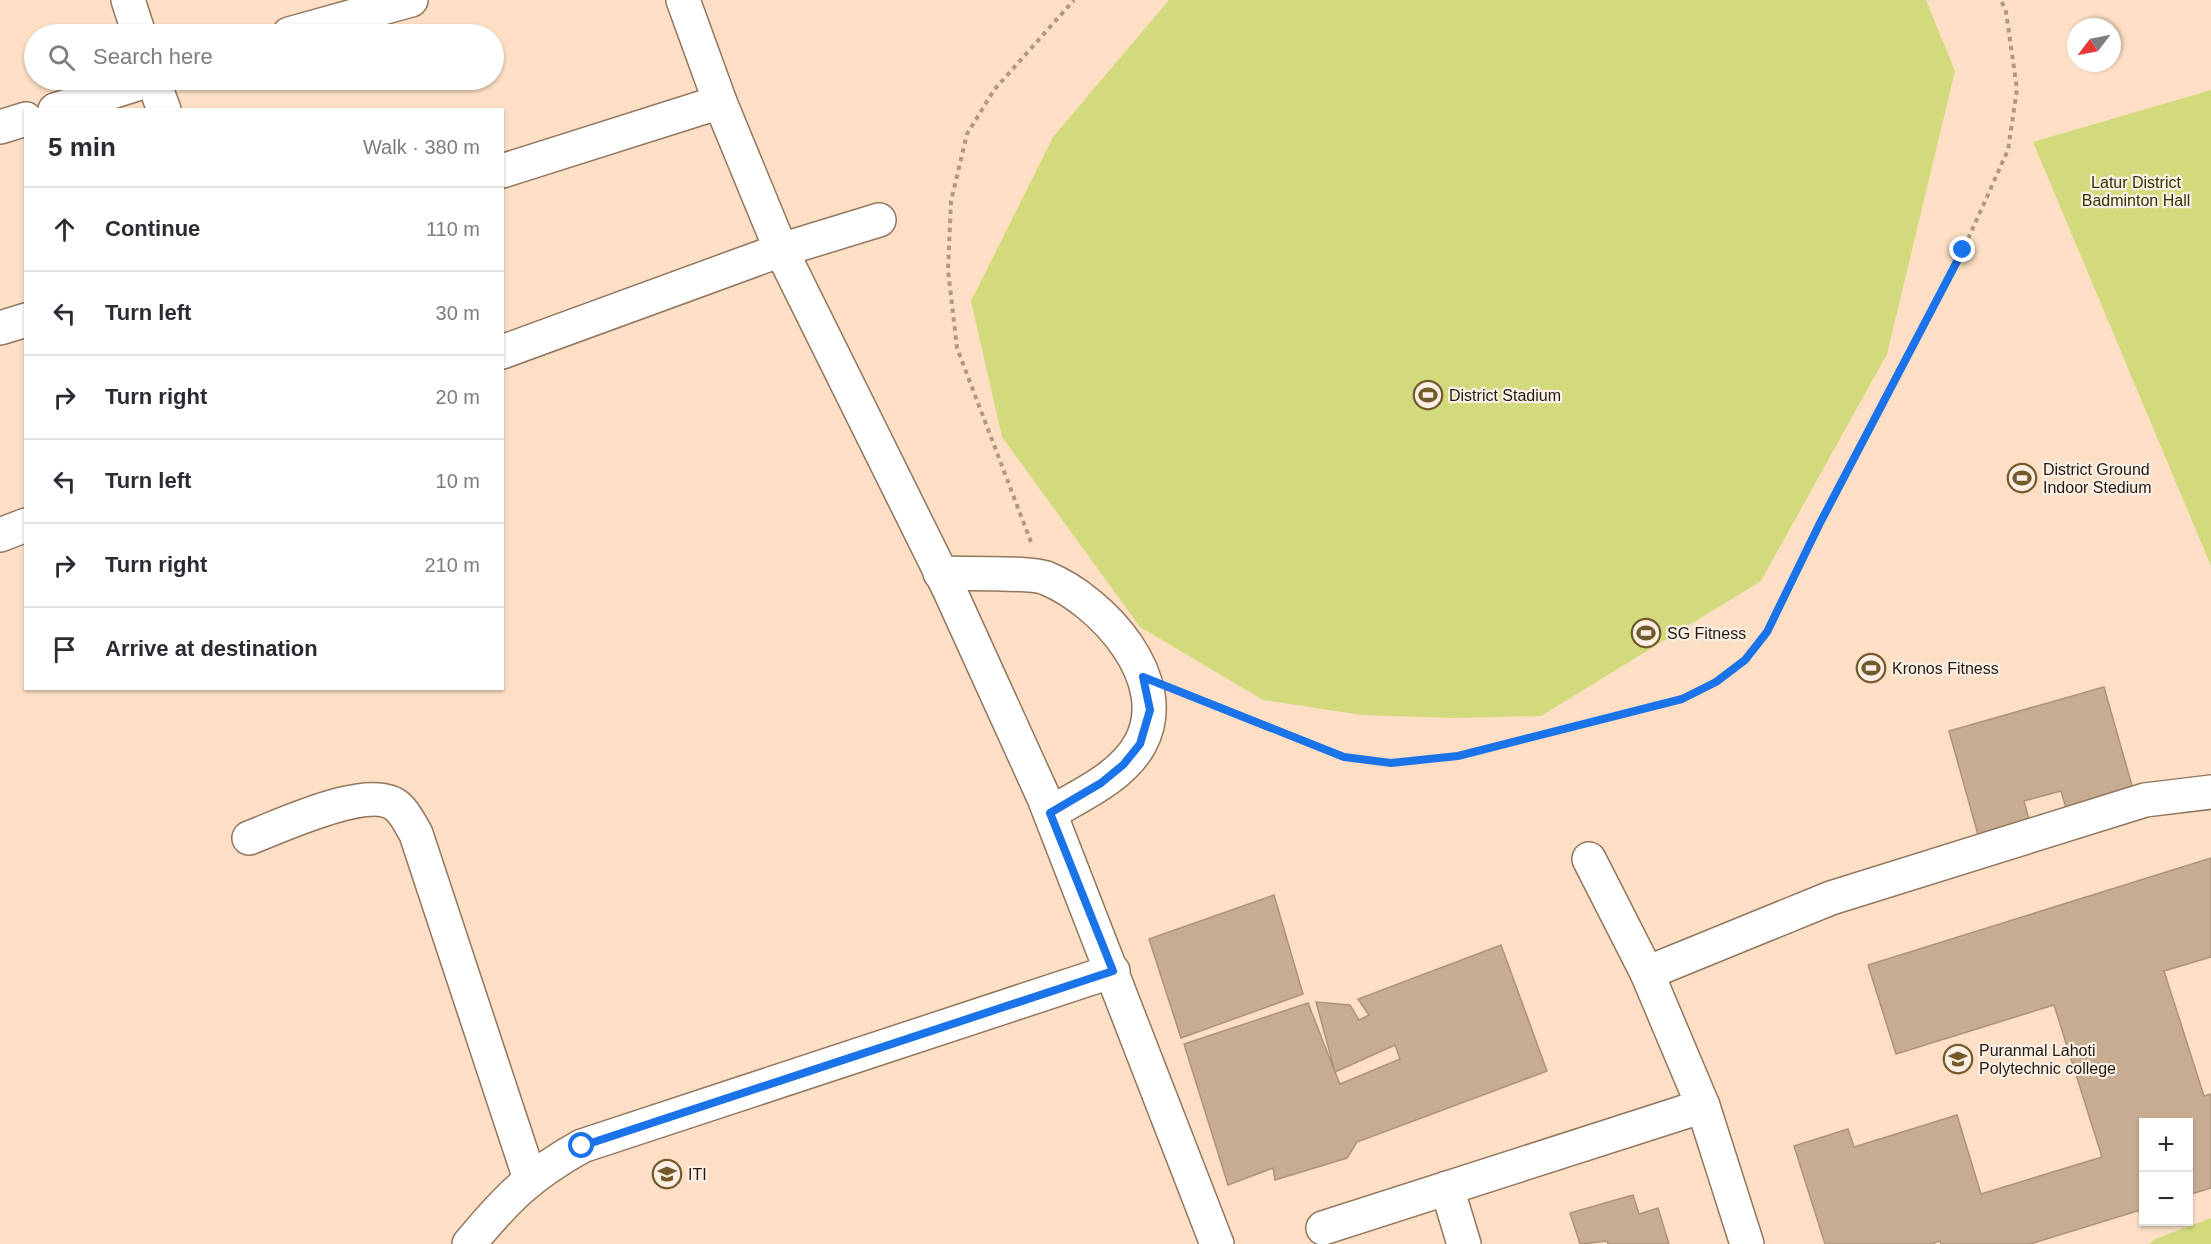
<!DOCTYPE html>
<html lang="en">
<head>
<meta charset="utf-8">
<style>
	:root { --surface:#fff; --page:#f2f2f3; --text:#2b2b33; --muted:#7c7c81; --line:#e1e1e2 }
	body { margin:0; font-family:Arial,sans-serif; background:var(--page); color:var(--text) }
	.controls { position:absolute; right:18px; bottom:18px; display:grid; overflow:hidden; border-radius:0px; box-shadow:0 2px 4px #0004 }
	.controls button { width:54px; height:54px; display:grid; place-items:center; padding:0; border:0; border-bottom:2px solid var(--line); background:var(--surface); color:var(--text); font:30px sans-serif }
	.compass { position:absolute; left:2067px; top:18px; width:54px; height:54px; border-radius:50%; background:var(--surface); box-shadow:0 2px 4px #0004; rotate:238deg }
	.stop { position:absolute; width:18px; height:18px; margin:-14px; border:4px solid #1a73e8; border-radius:50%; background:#fff }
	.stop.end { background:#1a73e8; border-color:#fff; box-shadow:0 2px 6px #0008 }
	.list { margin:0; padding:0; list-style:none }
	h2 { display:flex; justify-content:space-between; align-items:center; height:78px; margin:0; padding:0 24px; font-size:26px }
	h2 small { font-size:20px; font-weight:400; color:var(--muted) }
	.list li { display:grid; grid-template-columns:39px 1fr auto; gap:18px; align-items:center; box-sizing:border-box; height:84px; padding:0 24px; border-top:2px solid var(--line) }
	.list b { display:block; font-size:22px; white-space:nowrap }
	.list em { font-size:20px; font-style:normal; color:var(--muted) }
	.icon { flex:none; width:33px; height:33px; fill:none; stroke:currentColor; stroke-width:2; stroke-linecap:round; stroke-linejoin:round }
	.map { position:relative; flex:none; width:2211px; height:1244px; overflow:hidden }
	.search { position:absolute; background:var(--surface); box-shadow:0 2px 4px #0004; left:24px; top:24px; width:480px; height:66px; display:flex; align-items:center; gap:15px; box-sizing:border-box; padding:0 21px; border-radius:33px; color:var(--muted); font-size:22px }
	.panel { position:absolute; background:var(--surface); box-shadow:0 2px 4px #0004; left:24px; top:108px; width:480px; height:582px; border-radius:0px }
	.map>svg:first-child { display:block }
	.green { fill:#d3da7d }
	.building { fill:#c8ac92; stroke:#ae9279; stroke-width:1.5; fill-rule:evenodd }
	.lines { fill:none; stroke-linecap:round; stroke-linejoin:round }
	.minor-casing { stroke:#91765e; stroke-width:36 }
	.path { stroke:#af9984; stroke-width:4; stroke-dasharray:4.5 4.5; stroke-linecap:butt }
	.minor { stroke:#fff; stroke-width:33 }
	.route { stroke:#1a73e8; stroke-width:8 }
	.labels { text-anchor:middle; stroke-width:4.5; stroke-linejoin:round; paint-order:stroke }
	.park-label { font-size:16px; fill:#303305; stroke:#fcf0e5 }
	.poi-label { font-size:16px; fill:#23190f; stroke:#fcf0e5; text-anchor:start }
</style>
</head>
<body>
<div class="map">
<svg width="2211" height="1244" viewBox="0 0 2211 1244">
	<rect width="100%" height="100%" fill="#fddfc5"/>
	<!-- green -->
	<g class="green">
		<path d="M1169,0h757l29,71 -68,283 -126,227 -220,135 -89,2 -90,-3 -99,-15 -123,-73 -138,-190 -31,-136 82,-164z"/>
		<path d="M2211,90v476l-178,-424z"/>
		<path d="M2211,1218v26h-62l6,-5z"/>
	</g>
	<!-- building -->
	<g class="building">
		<path d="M2104,687l29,102 -67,19 -5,-17 -37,10 7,26 -51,15 -31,-111z"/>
		<path d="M2211,858v99l-47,14 40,125 7,-2v94l-23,7v-73h-44v87l-114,35h-89l-1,-3 -9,3h-106l-31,-98 54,-17 6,18 103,-32 24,79 121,-37 -48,-152 -158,49 -28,-89z"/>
		<path d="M1274,895l29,99 -122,44 -32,-99z"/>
		<path d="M1501,945l46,126 -190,71 -10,16 -72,22 -2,-12 -45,17 -44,-141 124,-41 27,69 -19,-70 34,3 9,15 10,-5 -11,-16zM1395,1045l5,14 -60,25 -5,-12z"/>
		<path d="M1633,1195l6,19 19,-6 11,36h-61l-1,-3 -27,3 -10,-31z"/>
	</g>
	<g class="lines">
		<!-- minor casing -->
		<g class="minor-casing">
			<g id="minor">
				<path d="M128,0l11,34"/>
				<path d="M683,0l37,102 61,148 168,339 95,209 173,446"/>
				<path d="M289,34l122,-34"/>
				<path d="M153,80l11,30"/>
				<path d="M55,110l94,-30"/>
				<path d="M0,127l26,-8"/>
				<path d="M502,171l218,-69"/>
				<path d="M0,328l26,-8"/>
				<path d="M502,352l279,-102 98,-30"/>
				<path d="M0,535l26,-10"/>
				<path d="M940,573c22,1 90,-1 106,5 56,23 129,102 94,166 -18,33 -59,51 -90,69"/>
				<path d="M249,838c30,-11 122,-56 149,-31 7,6 13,18 18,27l114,345"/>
				<path d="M1589,859l58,114 56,133 44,138"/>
				<path d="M1647,973l184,-75 314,-98 66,-8"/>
				<path d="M1447,1188l17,56"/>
				<path d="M1323,1228l380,-122"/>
				<path d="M469,1244c38,-46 61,-69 113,-98l531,-175"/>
			</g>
		</g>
		<!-- path -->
		<g class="path">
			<path d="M1031,542l-74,-194 -9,-78 3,-69 16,-67 27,-44 80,-90"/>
			<path d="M1183,693l161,64 47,6 67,-7 224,-57 34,-17 29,-22 22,-28 52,-107 144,-275 45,-100 9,-61 -11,-77 -5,-12"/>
		</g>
		<!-- minor -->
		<use href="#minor" class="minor"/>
	</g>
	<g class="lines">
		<!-- route -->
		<path class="route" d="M582,1146l531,-175 -63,-158 51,-30 22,-18 17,-21 10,-34 -7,-33 201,80 47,6 67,-7 224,-57 34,-17 29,-22 22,-28 52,-107 144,-275"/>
	</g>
	<!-- icons -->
	<defs>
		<g id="stadium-ring" transform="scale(1.5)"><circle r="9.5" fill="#fcf0e5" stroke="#725a2b" stroke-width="1.5"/><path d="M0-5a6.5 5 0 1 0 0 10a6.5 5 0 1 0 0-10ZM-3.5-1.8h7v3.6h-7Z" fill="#725a2b"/></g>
		<g id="university-ring" transform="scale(1.5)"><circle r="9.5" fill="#fcf0e5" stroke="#725a2b" stroke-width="1.5"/><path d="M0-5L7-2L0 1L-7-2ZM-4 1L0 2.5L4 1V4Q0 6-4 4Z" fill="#725a2b"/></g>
	</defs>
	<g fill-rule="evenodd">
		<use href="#stadium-ring" x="1428" y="395"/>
		<use href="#stadium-ring" x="2022" y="478"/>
		<use href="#stadium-ring" x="1646" y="633"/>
		<use href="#stadium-ring" x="1871" y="668"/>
		<use href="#university-ring" x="1958" y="1059"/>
		<use href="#university-ring" x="667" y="1174"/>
	</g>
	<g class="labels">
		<!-- park labels -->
		<g class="park-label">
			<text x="2136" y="188">Latur District<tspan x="2136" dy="18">Badminton Hall</tspan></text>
		</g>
		<!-- poi labels -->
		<g class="poi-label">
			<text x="1449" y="401">District Stadium</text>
			<text x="2043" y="475">District Ground<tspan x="2043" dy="18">Indoor Stedium</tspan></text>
			<text x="1667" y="639">SG Fitness</text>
			<text x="1892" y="674">Kronos Fitness</text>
			<text x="1979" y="1056">Puranmal Lahoti<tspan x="1979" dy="18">Polytechnic college</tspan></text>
			<text x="688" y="1180">ITI</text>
		</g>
	</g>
</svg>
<div class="controls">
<button>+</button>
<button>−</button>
</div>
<svg class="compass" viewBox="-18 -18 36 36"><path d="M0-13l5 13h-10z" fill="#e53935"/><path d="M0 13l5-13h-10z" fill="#7c7c81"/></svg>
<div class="stop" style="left:582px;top:1146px"></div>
<div class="stop end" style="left:1963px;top:250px"></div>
<div class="search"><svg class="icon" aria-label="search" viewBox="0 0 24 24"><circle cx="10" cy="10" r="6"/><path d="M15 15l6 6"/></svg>Search here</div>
<section class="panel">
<h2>5 min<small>Walk · 380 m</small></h2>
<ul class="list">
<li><svg class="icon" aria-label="ahead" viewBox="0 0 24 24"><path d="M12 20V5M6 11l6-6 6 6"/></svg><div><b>Continue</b></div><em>110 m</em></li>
<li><svg class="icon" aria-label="left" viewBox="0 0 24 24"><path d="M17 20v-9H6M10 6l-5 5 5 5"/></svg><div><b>Turn left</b></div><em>30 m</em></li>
<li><svg class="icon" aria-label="right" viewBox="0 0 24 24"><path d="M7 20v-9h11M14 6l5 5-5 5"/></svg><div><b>Turn right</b></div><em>20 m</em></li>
<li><svg class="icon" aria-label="left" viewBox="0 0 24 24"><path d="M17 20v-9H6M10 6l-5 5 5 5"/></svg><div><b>Turn left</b></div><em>10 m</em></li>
<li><svg class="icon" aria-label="right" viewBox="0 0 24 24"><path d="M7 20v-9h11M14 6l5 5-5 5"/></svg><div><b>Turn right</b></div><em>210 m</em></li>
<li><svg class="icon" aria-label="arrive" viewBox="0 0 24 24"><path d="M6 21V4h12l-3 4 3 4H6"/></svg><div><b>Arrive at destination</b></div></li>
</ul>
</section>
</div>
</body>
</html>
